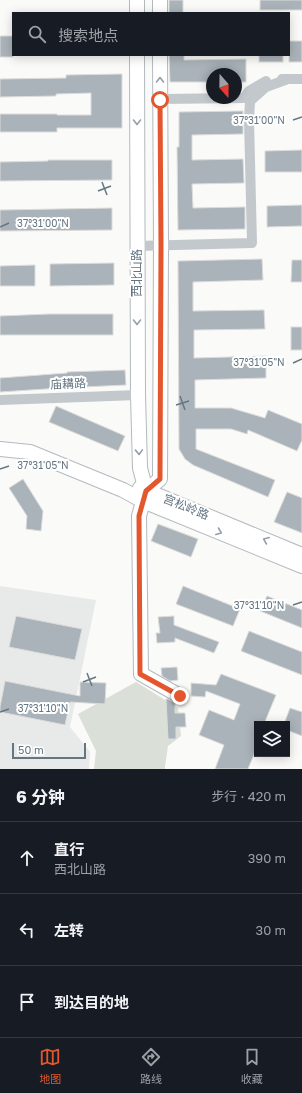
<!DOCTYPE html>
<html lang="zh">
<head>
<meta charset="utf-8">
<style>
	:root { --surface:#171b24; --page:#242831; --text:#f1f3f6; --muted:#9ea1a6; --line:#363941; --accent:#e4572e }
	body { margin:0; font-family:"Golos Text","Noto Sans SC",sans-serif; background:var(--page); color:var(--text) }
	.controls { position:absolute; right:12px; bottom:12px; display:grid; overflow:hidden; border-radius:0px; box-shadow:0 2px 10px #0003 }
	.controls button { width:36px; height:36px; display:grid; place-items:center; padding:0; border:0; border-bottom:1px solid var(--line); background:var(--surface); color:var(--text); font:20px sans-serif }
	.compass { position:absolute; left:206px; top:68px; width:36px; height:36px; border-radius:50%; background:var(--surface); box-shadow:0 2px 10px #0003; rotate:160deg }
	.scale { position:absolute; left:12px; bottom:10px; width:74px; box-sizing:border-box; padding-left:4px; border:2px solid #657683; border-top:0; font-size:11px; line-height:14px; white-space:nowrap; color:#657683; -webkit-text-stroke:3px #fff; paint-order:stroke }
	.stop { position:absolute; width:12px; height:12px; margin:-9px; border:3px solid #e4572e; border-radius:50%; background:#fff }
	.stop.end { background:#e4572e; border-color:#fff; box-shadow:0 1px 4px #0008 }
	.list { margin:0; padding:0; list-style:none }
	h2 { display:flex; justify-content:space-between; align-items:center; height:52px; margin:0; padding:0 16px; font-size:17px }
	h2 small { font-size:13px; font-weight:400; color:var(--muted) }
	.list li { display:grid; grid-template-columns:26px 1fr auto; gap:12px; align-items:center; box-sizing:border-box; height:72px; padding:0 16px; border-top:1px solid var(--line) }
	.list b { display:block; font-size:15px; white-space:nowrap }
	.list p { margin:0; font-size:13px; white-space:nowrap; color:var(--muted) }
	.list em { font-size:13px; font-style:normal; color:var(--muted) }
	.icon { flex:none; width:22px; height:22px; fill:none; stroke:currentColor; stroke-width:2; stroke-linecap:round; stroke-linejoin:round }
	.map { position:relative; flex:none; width:302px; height:769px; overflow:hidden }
	.search { position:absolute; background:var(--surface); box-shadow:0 2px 10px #0003; left:12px; right:12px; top:12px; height:44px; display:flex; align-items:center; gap:10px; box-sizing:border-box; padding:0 14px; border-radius:0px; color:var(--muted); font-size:15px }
	.sheet { height:268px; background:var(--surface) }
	nav { display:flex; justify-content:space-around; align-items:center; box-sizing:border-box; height:56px; border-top:1px solid var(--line); background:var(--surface); font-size:11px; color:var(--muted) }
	nav a { display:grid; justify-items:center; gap:2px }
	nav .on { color:var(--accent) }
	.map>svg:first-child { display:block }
	.built { fill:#e8e9e9 }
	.green { fill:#dadfd7 }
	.building { fill:#aab3b9; stroke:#dcdcda }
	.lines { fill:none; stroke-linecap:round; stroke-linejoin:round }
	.secondary-casing { stroke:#b3babf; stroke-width:16 }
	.street { stroke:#c3c8cc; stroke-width:10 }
	.secondary { stroke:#fff; stroke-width:14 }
	.oneway { stroke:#939fa8 }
	.route { stroke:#e4572e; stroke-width:5 }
	.ticks { fill:none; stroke:#657683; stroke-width:1.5 }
	.labels { text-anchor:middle; stroke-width:4; stroke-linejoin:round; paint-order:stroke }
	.street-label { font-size:12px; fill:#657683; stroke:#fff }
	.ticks-label { font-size:10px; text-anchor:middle; fill:#657683; stroke:#fff; stroke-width:4; stroke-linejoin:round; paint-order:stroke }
</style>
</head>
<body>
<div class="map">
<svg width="302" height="769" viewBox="0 0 302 769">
	<rect width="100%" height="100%" fill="#fafaf8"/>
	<!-- built -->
	<path class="built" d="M0,586l96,14 -26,127 20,25 -1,17h-89z"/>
	<!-- green -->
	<path class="green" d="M136,682l42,26 3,28 -13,10 -3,20v3h-71l2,-18 -18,-37z"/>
	<!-- building -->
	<g class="building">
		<rect x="169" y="0" width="14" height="13"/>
		<rect x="260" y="0" width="42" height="10"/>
		<rect x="0" y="36" width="13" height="21"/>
		<rect x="289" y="41" width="13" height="21"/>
		<path d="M169,55h15v5l62,-1v23h-10v-8h-24v8h-42z"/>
		<rect x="259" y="55" width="24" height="7"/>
		<path d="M122,74v54h-65v4h-57v-18h57v1h34v-22l-35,1v2l-56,1v-18l66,-1v-3z"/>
		<path d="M243,111v23l-51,1v25l51,-1 1,24 -52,1 1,24 52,-1v22l-67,1 -1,-83h2v-35z"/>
		<path d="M302,150v22h-37v-21z"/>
		<path d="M48,160h64v20l-112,1v-19l48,-1z"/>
		<path d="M302,205v21l-35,1v-21z"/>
		<path d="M112,208v22l-112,1v-21z"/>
		<path d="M262,259l1,21 -70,2v29l71,-1 1,19 -71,1v28l72,-2v22l-71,2v28h36l34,10 3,-8 34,14v16l-5,11 -49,-21 -1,4 -16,-5h-35v20l79,31 -7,17 -75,-32 -8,-6 -6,-10 -1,-188z"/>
		<path d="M292,260h10v22h-11z"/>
		<path d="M114,263v22l-64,1v-22z"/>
		<path d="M35,265v21h-35v-20z"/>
		<path d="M49,314h64v21h-113v-19z"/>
		<rect x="291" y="327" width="11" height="23"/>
		<path d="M125,370l1,15 -65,3 -61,4v-14l67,-5v-1z"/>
		<path d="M56,406l69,30 -7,15 -69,-29z"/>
		<path d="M23,479l20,32 -2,20 -15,-2 1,-13 -18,-28z"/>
		<path d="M287,492l15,6v35l-28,-11z"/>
		<path d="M158,524l40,15 -7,18 -40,-16z"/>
		<path d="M183,586l57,23 -7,17 -57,-22z"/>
		<path d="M267,596l35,14v18l-42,-17z"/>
		<path d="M16,616l66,13 -7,31 -66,-13z"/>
		<path d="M174,616v9l45,17 -5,11 -39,-15v4l-18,1 -1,-10h4l-2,-16z"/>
		<path d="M249,631l53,21v23l-61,-24z"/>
		<path d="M177,667l1,13 -8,1 -8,-5 -1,-8z"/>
		<path d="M221,674l55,21 -12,29h-7v23l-9,22h-33l9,-24 -25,-10 10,-25 25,10 6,-16 -34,-13 -1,6 -14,-1v-13l25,2z"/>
		<path d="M5,681l75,15v-14l26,1 -1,21 -35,-2 -5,23 -65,-13v-5z"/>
		<path d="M166,699h2l7,4v10h10l1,14h-10v12h-8z"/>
		<path d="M290,708l12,4v24l-15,-6v-6h-3z"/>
	</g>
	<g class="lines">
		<!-- secondary casing -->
		<g class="secondary-casing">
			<g id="secondary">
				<path d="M137,0v13"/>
				<path d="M160,13v-13"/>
				<path d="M137,55l1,340 2,73 6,23"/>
				<path d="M160,55l1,190 -1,234 -14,12 -7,25 2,158 39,22"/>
				<path d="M0,449l30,3 93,38 20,11 159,65"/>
				<path d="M140,488l162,67"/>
			</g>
		</g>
		<!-- street -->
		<g class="street">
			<path d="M282,79h20"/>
			<path d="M160,99l84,-1 5,-7 17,-10"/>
			<path d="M137,246l115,-3 -3,-123 1,-19 16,-14 22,-8"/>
			<path d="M0,400l138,-5"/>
		</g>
		<!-- secondary -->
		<use href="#secondary" class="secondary"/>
	</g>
	<!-- one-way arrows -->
	<defs><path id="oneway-chevron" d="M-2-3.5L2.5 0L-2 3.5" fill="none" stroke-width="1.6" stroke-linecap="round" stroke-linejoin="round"/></defs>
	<g class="oneway">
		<use href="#oneway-chevron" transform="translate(160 80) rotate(-90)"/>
		<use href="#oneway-chevron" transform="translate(137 122) rotate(90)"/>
		<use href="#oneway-chevron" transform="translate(137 322) rotate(90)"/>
		<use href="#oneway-chevron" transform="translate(139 452) rotate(88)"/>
		<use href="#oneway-chevron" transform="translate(219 532) rotate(22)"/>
		<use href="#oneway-chevron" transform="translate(266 540) rotate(-157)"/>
	</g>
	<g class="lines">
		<!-- route -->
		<path class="route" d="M160,100l1,145 -1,234 -14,12 -7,25 1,158 40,22"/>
	</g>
	<!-- ticks -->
	<path class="ticks" d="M293,120l9,-3M102,182l5,13M98,191l13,-5M0,227l9,-4M293,363l9,-4M180,396l5,14M176,405l13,-4M0,469l9,-3M293,605l9,-3M87,673l5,13M83,682l13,-5M0,712l9,-3"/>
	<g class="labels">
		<!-- street labels -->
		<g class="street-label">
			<text transform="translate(137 273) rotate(-90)" y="4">西北山路</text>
			<text transform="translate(68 384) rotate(-2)" y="4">庙耩路</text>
			<text transform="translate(186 507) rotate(22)" y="4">宫松岭路</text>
		</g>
	</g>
	<g class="ticks-label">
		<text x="259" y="124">37°31'00"N</text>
		<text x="43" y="227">37°31'00"N</text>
		<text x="259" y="366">37°31'05"N</text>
		<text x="43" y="469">37°31'05"N</text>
		<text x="259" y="609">37°31'10"N</text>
		<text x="43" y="712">37°31'10"N</text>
	</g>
</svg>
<div class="controls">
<button><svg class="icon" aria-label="layers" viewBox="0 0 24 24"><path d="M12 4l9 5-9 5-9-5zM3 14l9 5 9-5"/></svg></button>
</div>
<svg class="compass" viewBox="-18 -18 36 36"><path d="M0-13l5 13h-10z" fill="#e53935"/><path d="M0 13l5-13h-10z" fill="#9ea1a6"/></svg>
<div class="scale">50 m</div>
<div class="stop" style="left:160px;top:100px"></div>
<div class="stop end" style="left:180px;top:696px"></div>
<div class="search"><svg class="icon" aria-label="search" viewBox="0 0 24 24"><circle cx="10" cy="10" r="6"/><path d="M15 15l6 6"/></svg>搜索地点</div>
</div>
<section class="sheet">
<h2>6 分钟<small>步行 · 420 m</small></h2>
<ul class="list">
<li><svg class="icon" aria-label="ahead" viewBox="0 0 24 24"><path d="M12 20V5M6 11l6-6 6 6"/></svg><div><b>直行</b><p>西北山路</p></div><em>390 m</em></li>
<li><svg class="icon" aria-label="left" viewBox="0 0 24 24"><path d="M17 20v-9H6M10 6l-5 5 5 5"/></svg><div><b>左转</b></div><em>30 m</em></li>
<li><svg class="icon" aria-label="arrive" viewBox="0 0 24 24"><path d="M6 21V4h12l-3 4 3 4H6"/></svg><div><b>到达目的地</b></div></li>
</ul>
</section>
<nav>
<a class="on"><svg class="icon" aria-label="map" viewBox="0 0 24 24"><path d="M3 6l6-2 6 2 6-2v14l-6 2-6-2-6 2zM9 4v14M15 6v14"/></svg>地图</a>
<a><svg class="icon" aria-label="directions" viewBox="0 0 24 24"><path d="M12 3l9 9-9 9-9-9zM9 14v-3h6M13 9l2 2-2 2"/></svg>路线</a>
<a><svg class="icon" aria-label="saved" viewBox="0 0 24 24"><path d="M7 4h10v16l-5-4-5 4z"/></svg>收藏</a>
</nav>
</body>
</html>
